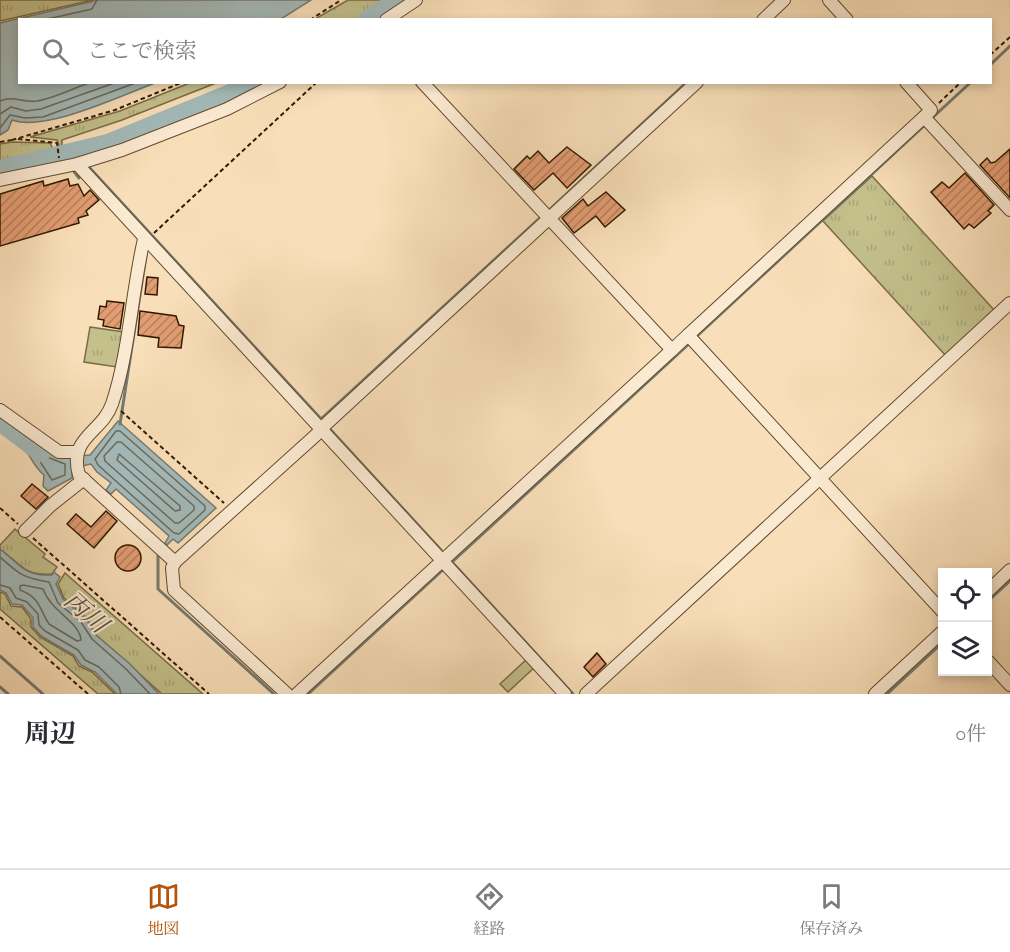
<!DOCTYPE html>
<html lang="ja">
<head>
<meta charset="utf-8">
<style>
	:root { --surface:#fff; --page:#f2f2f3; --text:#2b2b33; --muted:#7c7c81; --line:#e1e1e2; --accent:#b45309 }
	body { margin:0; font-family:"Sorts Mill Goudy","Noto Serif JP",serif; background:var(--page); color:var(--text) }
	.controls { position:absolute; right:18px; bottom:18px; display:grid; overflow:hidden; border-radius:0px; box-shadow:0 3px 9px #0003 }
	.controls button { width:54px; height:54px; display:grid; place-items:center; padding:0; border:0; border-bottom:2px solid var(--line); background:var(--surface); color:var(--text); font:30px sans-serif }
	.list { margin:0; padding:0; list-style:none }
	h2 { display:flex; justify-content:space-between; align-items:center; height:78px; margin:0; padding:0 24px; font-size:26px }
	h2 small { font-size:20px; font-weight:400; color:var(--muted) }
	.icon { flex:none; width:33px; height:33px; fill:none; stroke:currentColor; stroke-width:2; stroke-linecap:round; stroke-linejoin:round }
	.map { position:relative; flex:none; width:1010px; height:694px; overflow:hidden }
	.search { position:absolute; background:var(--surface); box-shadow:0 3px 9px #0003; left:18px; right:18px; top:18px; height:66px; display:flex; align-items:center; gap:15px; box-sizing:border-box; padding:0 21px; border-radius:0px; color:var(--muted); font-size:22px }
	.sheet { height:174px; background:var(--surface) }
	nav { display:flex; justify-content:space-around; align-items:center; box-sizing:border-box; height:84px; border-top:2px solid var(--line); background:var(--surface); font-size:16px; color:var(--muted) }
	nav a { display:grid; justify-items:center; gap:3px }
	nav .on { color:var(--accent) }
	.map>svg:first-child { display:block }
	.grass { fill:url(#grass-tufts); stroke:#7a6c46; stroke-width:1.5 }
	.water { fill:#a3baba; stroke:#757a70; stroke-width:1.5 }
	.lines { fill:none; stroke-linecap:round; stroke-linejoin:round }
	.shore { stroke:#6a6a5d; stroke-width:1.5 }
	.stream { stroke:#757a70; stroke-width:3 }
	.river { stroke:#a3baba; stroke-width:20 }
	.building { fill:url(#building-hatch); stroke:#311900; stroke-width:1.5 }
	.minor-casing { stroke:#634a2e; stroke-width:14 }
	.path { stroke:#311900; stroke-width:2; stroke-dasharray:4.5 3; stroke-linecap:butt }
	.minor { stroke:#fbead2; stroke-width:12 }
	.labels { text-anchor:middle; stroke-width:4.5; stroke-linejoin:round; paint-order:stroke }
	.water-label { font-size:24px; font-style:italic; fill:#595141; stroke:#fbead2 }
</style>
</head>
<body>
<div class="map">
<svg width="1010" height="694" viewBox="0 0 1010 694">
	<defs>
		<pattern id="grass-tufts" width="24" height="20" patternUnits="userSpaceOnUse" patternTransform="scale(1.5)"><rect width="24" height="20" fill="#c3c08c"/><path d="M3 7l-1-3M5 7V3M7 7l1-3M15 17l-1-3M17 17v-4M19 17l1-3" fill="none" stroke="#a8a477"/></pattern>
		<pattern id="building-hatch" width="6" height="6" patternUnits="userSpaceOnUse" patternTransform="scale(1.5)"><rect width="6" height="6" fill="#e39d72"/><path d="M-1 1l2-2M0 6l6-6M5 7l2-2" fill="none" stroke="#b97f5b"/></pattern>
	</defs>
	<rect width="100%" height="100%" fill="#f9dfb9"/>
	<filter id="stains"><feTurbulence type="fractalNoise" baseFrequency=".00333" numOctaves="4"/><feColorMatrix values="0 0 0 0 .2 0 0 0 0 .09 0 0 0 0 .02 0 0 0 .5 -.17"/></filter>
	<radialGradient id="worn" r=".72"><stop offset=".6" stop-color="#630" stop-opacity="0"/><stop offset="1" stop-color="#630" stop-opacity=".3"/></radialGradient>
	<!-- grass -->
	<g class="grass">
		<path d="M0,0h93l-93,21z"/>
		<path d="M348,0h41l-31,19h-43z"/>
		<path d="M192,82l24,1 -94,37 -60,20v7l5,1 84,-27 86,-36 -1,-2 3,2 -88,38 -90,28 -4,-11 -27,-3 90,-26z"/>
		<path d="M12,142l38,1 5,10 -55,12v-21z"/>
		<path d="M872,176l123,135 -49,45 -123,-135z"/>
		<path d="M90,327l34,5 -7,35 -33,-5z"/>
		<path d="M15,529l30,25 -2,3 14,10 -5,7c-29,2 -32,-11 -52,-25v-4z"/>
		<path d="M65,573l138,121h-41l-66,-59 -9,-17 -23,-20 -6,-14z"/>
		<path d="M0,592l5,2 6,12 11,1 9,12v8l9,10 33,19 6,10 13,6 23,22h-17l-98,-85z"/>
		<path d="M528,658l8,8 -28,26 -8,-8z"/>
	</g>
	<!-- water -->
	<g class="water">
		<path d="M98,0h213l-30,19 -261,1v62l135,1c-35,13 -110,49 -143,37l-4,10 -8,5v-112z"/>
		<path d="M118,421l98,87 -38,35 -5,-4 -6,6 -2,-2 4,-7 -53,-47 -5,5 -5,-4 5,-7 -14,-11 -6,-8 -19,4v10l-24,13 -5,-5 1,-11c-12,-9 -15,-25 -27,-35l6,-8 36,26 31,-3z"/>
		<path d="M0,549c20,15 23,27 52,26l2,-3 6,5 -4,7 7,15 23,20 10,16 34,29 29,30h-42l-22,-22 -14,-7 -7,-10 -33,-19 -8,-9v-9l-11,-13 -10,-1 -6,-11 -6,-3z"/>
	</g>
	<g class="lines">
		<!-- shore -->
		<g class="shore">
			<path d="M43,20l49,-11 5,-9"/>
			<path d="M0,101c13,-6 23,2 37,0 18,-3 37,-13 54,-19"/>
			<path d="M0,114l11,-7 15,4 15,-2 76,-27"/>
			<path d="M0,128l10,-13 15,3 18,-1 95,-35"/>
			<path d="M120,431l85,75v4l-26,24 -5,-1 -76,-68 -3,-6 21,-28z"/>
			<path d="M117,442h4l73,64v4l-15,13h-4l-70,-62 -1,-5z"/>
			<path d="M39,454l26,10v11l-13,5 -11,-17z"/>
			<path d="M119,454l61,52v4l-5,1 -58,-51z"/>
			<path d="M0,557c19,17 23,21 49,25l9,21 23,19 11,17 34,30 24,25"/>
			<path d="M0,585l10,3 6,10 11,4 11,12 1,11 6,6 33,19 7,10 14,7 20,20 2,7"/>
			<path d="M23,585l20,4c8,23 37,33 38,51l-4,1 -28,-17c-10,-15 -8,-26 -29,-34v-4z"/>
		</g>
		<!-- stream -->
		<g class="stream">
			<path d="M990,65l20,-19"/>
			<path d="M931,119l40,-37"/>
			<path d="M88,166l233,253"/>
			<path d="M73,170l6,8"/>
			<path d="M548,211l139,-129"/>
			<path d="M696,337l230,-213"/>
			<path d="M321,419l222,-204"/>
			<path d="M120,424l26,-168"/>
			<path d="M329,428l112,122"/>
			<path d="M158,553v36l116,105"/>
			<path d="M452,562l121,132"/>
			<path d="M451,563l240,-221"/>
			<path d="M988,601l22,-20"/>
			<path d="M0,656l43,38"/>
			<path d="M0,687l8,7"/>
			<path d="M308,694l138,-127"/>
			<path d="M887,694l55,-51"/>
		</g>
		<!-- river -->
		<g class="river">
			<path d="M368,20l31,-20"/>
			<path d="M0,170l108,-26 152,-62"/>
			<path d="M0,421l41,31"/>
		</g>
	</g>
	<!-- building -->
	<g class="building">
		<path d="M567,147l24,18 -24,23 -14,-15 -19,17 -20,-21 13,-13 3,3 8,-8 11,12z"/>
		<path d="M1010,149v49l-30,-33 7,-7 4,5 4,-1z"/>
		<path d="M965,173l29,32 -6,6 3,2 -17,15 -5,-4 -5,5 -33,-37 11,-10 7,6z"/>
		<path d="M68,179l2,7 8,-2 6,12 6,-6 9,10 -13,11 2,4 -10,3 1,5 -79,23v-52l43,-13 1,5z"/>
		<path d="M606,192l19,18 -20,17 -9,-11 -22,17 -12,-15 21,-19 5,7z"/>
		<path d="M147,277l11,1 -1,17 -12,-1z"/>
		<path d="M107,301l17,2 -4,26 -17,-3 1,-6 -6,-1 2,-13 6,1z"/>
		<path d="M140,311l36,5 3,9 5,1 -3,22 -23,-1 1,-9 -21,-3z"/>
		<path d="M32,484l16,13 -12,12 -15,-13z"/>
		<path d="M106,511l11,10 -23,27 -27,-24 9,-10 15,13z"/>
		<circle cx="128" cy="558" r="13"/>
		<path d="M597,653l9,11 -13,13 -9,-10z"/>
	</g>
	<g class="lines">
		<!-- minor casing -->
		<g class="minor-casing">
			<g id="minor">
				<path d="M829,0l18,20"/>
				<path d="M386,20l30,-20"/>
				<path d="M763,20l21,-20"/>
				<path d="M422,82l250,268 16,-15 254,276"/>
				<path d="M906,82l25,28 -7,7 86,93"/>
				<path d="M77,164l488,530"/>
				<path d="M0,180l77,-16 45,-14 105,-41 53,-27"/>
				<path d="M144,239c-12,51 -15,115 -32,165 -10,29 -44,33 -33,71l96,87 141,-127 9,-10 372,-343"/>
				<path d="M688,335l236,-218"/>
				<path d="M0,410l59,42h17"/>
				<path d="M25,531l25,-25 34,-27"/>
				<path d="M175,562l-3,6 2,22 113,104"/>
				<path d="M988,591l22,-21"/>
				<path d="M988,661l22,24"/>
				<path d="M297,694l375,-344"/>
				<path d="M586,694l424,-391"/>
				<path d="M875,694l67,-62"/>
			</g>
		</g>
		<!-- path -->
		<g class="path">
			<path d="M310,20l31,-20"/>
			<path d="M990,55l20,-18"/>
			<path d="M939,103l22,-21"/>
			<path d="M18,139l39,4 2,15"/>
			<path d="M12,140l103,-30 68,-28"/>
			<path d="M0,142l12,-2"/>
			<path d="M154,233l163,-151"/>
			<path d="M121,411l103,92"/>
			<path d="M0,508l18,16"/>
			<path d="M33,538l176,156"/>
			<path d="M0,617l88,77"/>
		</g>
		<!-- minor -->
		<use href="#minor" class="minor"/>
	</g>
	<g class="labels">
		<!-- water labels -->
		<g class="water-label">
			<text transform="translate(86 612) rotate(42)" y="8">丙川</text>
		</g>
	</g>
	<rect width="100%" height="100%" filter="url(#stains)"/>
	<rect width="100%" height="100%" fill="url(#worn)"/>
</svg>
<div class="controls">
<button><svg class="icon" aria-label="locate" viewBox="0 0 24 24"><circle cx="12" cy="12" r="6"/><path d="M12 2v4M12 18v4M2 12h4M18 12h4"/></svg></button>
<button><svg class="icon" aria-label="layers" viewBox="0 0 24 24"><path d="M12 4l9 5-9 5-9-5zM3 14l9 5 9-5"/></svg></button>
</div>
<div class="search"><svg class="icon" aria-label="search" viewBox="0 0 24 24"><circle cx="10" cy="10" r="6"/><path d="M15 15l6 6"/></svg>ここで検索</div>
</div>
<section class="sheet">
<h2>周辺<small>0件</small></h2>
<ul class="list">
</ul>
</section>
<nav>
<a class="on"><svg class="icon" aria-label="map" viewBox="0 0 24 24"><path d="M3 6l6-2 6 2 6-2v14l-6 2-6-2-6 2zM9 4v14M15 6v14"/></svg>地図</a>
<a><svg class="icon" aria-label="directions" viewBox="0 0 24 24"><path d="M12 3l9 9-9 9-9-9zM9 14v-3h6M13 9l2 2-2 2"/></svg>経路</a>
<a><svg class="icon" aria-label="saved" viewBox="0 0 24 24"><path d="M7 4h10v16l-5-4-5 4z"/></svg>保存済み</a>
</nav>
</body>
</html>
